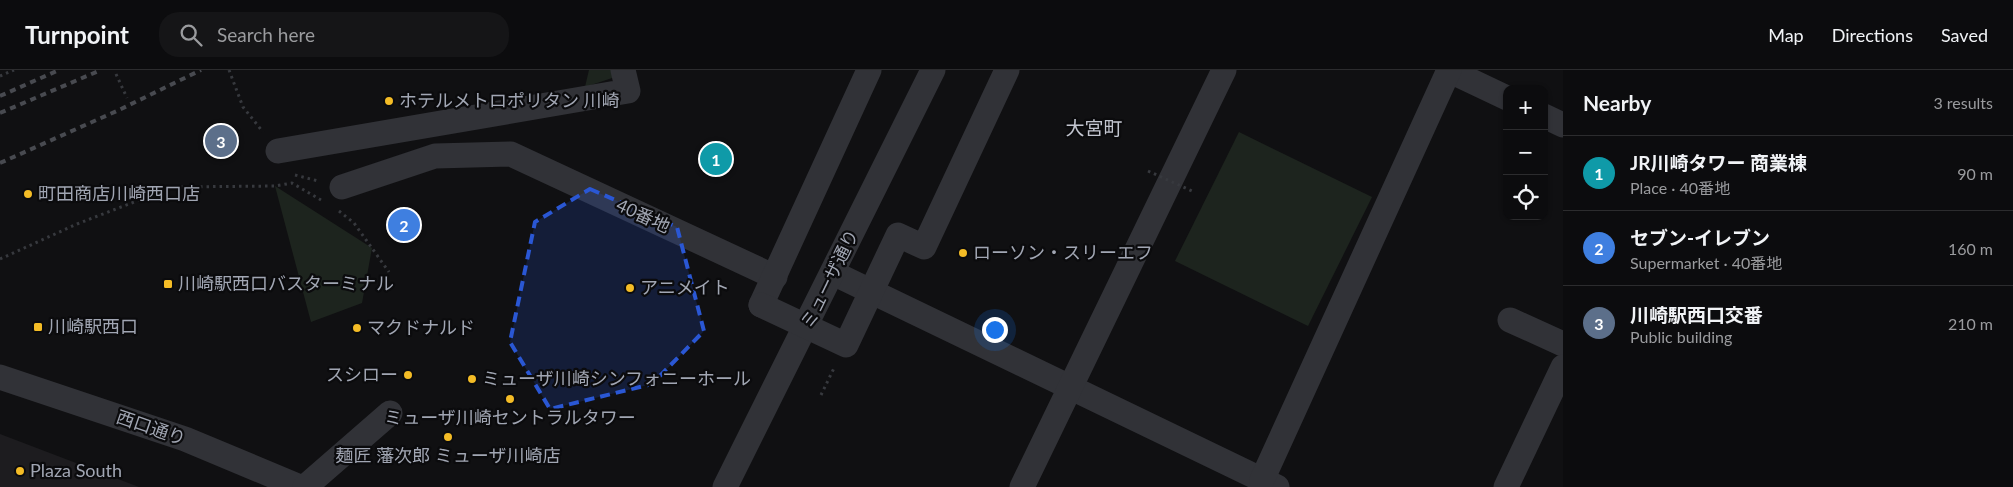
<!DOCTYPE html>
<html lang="en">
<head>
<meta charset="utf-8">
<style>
	:root { --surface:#0c0c0e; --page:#151517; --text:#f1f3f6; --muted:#9a9b9e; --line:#2c2c2e; --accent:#1a73e8 }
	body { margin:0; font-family:Lato,"Noto Sans JP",sans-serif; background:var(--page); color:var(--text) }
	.controls { position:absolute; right:15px; top:15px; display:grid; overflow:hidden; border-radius:10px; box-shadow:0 1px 4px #0004 }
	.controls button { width:45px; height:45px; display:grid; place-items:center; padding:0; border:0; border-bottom:1px solid var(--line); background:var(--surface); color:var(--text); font:25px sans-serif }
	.you { position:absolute; left:994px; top:259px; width:18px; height:18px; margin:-12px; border:4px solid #fff; border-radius:50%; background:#1a73e8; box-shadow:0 0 0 8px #1a73e833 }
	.badge { display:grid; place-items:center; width:32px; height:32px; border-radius:50%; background:var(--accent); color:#fff; font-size:16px; font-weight:700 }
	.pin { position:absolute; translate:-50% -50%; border:2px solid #fff; box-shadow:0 1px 5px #0006 }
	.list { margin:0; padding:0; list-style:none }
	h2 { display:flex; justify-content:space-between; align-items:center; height:65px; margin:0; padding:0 20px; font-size:21px }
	h2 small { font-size:16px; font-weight:400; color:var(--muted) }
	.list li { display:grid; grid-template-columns:32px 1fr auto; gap:15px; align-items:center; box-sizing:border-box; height:75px; padding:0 20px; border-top:1px solid var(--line) }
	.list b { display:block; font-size:19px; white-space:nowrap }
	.list p { margin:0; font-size:16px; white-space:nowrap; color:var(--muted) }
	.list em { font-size:16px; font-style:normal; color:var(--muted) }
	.icon { flex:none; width:28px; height:28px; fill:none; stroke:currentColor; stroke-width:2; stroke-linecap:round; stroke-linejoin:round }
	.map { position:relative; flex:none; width:1563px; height:417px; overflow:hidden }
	header { display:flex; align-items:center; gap:30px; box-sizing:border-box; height:70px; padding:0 25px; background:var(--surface); border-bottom:1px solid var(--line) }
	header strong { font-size:24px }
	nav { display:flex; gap:28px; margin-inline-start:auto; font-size:18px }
	.search { width:350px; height:45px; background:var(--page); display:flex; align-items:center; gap:12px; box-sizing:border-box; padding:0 18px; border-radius:20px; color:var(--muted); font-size:19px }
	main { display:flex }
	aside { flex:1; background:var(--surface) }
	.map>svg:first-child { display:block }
	.built { fill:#1d1c1f }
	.green { fill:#1d241e }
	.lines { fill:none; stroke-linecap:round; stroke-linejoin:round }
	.path { stroke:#37393e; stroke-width:3; stroke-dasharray:2.5 4; stroke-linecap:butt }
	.minor { stroke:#313237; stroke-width:25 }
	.rail { stroke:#484a50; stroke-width:4; stroke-dasharray:6 5; stroke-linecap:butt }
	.path-bridge { stroke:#37393e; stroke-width:3; stroke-dasharray:2.5 4; stroke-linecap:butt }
	.minor-bridge { stroke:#313237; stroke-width:25 }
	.marked { fill:#2a57d4; fill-opacity:0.2; stroke:#2a57d4; stroke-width:4; stroke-dasharray:10 6; stroke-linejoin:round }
	.poi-dot { fill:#f4bc26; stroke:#0b0b0d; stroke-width:2 }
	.labels { text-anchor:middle; stroke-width:4.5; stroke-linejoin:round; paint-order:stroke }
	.poi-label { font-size:18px; fill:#a1a6b3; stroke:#0b0b0d; text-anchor:start }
	.street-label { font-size:18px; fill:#a1a6b3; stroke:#0b0b0d }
	.neighbourhood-label { font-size:19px; fill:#c2c5cf; stroke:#0b0b0d }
</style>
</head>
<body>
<header>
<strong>Turnpoint</strong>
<div class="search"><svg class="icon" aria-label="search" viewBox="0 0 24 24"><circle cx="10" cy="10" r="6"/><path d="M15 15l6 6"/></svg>Search here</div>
<nav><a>Map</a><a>Directions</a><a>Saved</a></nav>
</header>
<main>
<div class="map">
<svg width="1563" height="417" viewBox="0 0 1563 417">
	<rect width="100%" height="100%" fill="#101012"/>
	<!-- built -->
	<path class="built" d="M0,364l139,53h-139z"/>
	<!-- green -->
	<g class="green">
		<path d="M589,0h47l-51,17z"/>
		<path d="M1239,62l133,65 -64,129 -133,-65z"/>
		<path d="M275,116l97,62 -10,55 -51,19z"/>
	</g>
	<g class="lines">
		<!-- path -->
		<g class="path">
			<path d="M229,0l14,37 20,25"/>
			<path d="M116,4l11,24"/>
			<path d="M0,6l14,-6"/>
			<path d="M295,105l23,6"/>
			<path d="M339,141l15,12 35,49"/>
			<path d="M0,189l77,-35 96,-37 102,-1 17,-3 29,17"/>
			<path d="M821,325l14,-29"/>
		</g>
		<!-- minor -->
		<g class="minor">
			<path d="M1448,0l59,28"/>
			<path d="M1544,46l19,9"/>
			<path d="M278,81l350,-60 -5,-21"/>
			<path d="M342,117l93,-31 76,-2 264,123"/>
			<path d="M833,203l444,214"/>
			<path d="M761,235l108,-235"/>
			<path d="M1510,250l53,24"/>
			<path d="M0,307l185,62 115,48"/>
			<path d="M1262,410l187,-410"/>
			<path d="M305,417l85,-74"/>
			<path d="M725,417l208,-417"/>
			<path d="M1022,417l202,-417"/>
			<path d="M1506,417l57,-120"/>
		</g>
		<!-- rail -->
		<g class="rail">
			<path d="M0,26l59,-26"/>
			<path d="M0,43l101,-43"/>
			<path d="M0,93l119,-53 82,-40"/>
		</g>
		<!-- path-bridge -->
		<path class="path-bridge" d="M1148,101l44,20"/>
		<!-- minor-bridge -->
		<path class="minor-bridge" d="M761,235l85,40 52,-110 26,12 83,-177"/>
	</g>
	<!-- marked area -->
	<path class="marked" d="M590,119l87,38 27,104 -52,53 -102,25 -40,-67 25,-120z"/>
	<!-- markers -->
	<g class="poi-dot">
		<circle cx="389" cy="31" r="5"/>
		<circle cx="28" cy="124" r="5"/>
		<circle cx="963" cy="183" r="5"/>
		<rect x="163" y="209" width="10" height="10" rx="2.5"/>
		<circle cx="630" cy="218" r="5"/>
		<rect x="33" y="252" width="10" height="10" rx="2.5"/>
		<circle cx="357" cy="258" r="5"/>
		<circle cx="408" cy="305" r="5"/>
		<circle cx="472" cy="309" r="5"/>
		<circle cx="510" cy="329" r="5"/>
		<circle cx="448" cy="367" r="5"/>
		<circle cx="20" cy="401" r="5"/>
	</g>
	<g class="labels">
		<!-- poi labels -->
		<g class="poi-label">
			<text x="399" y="37">ホテルメトロポリタン 川崎</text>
			<text x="38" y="130">町田商店川崎西口店</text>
			<text x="973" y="189">ローソン・スリーエフ</text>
			<text x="178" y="220">川崎駅西口バスターミナル</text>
			<text x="640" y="224">アニメイト</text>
			<text x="48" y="263">川崎駅西口</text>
			<text x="367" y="264">マクドナルド</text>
			<text x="398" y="311" text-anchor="end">スシロー</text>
			<text x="482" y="315">ミューザ川崎シンフォニーホール</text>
			<text x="510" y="354" text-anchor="middle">ミューザ川崎セントラルタワー</text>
			<text x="448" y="392" text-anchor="middle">麺匠 藩次郎 ミューザ川崎店</text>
			<text x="30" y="407">Plaza South</text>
		</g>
		<!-- street labels -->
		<g class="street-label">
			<text transform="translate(643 146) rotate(25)" y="6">40番地</text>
			<text transform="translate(830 209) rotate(-64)" y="6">ミューザ通り</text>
			<text transform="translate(151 358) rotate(19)" y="6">西口通り</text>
		</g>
		<!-- neighbourhood labels -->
		<g class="neighbourhood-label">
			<text x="1094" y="65">大宮町</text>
		</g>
	</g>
</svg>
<div class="controls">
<button>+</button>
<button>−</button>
<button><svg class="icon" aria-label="locate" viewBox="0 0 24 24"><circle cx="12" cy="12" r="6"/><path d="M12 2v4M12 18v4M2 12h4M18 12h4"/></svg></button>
</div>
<div class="you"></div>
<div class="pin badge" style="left:716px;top:89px;background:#0f9aa8">1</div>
<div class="pin badge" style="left:404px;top:155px;background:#3f7fe0">2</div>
<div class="pin badge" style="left:221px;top:71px;background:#5c6f8a">3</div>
</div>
<aside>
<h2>Nearby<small>3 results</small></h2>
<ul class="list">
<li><span class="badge" style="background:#0f9aa8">1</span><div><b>JR川崎タワー 商業棟</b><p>Place · 40番地</p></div><em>90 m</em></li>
<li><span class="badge" style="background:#3f7fe0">2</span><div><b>セブン-イレブン</b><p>Supermarket · 40番地</p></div><em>160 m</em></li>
<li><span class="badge" style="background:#5c6f8a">3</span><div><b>川崎駅西口交番</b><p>Public building</p></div><em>210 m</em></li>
</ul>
</aside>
</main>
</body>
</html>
